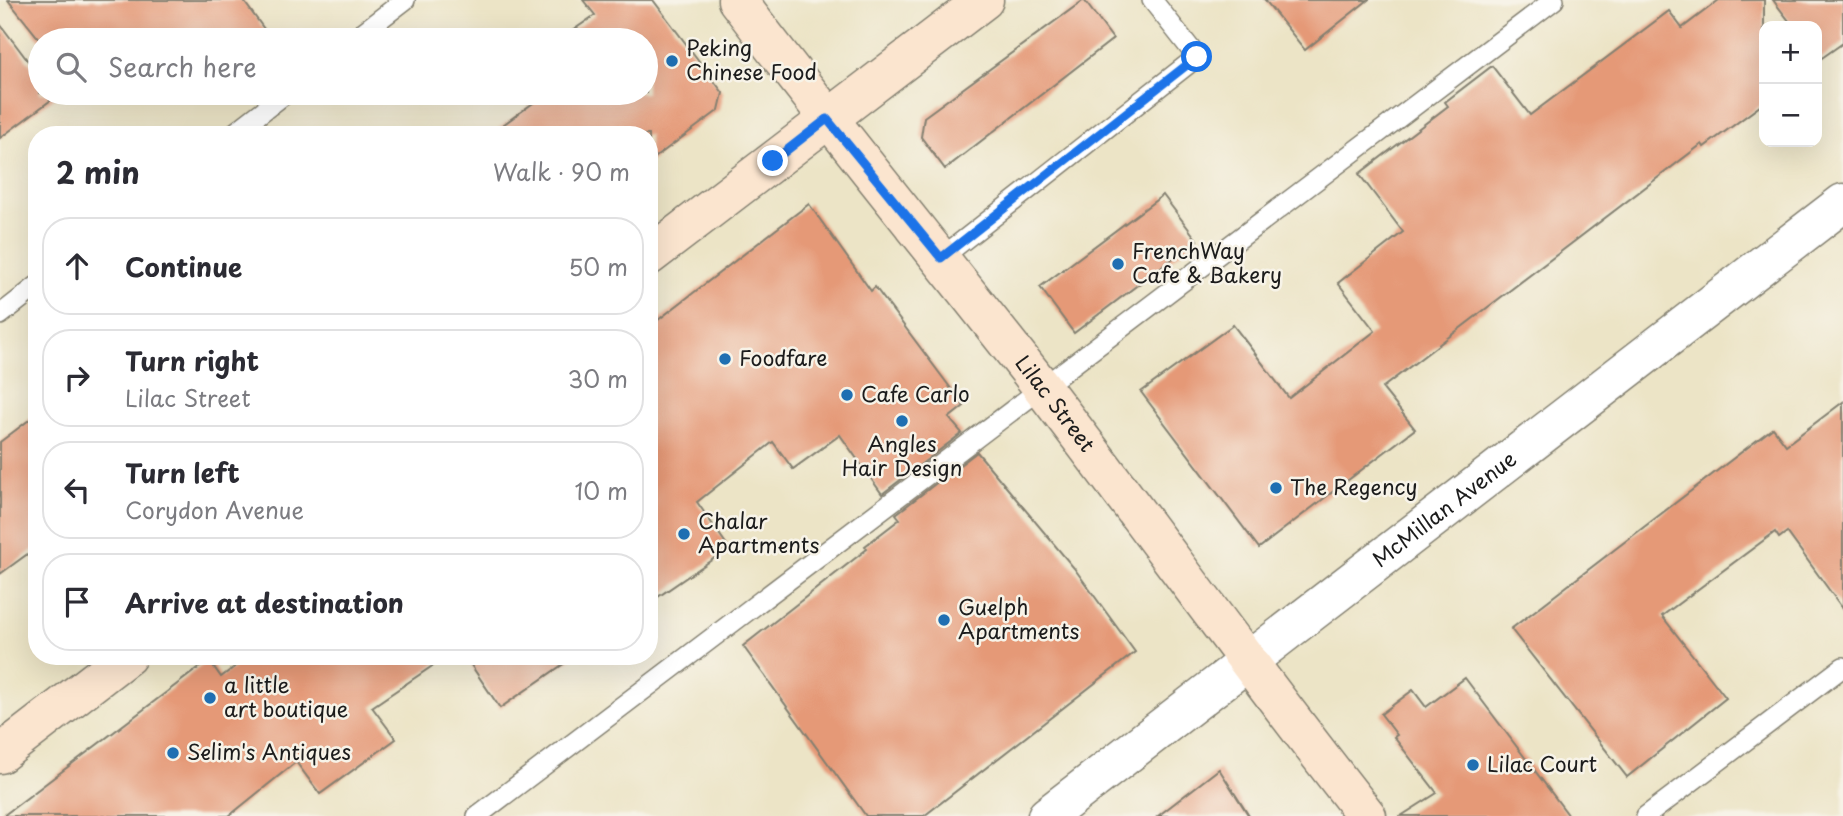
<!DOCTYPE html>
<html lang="en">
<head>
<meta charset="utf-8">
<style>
	:root { --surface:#fff; --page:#f2f2f3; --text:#2b2b33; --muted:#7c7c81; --line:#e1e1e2 }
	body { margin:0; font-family:"Playpen Sans",sans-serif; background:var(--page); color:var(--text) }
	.controls { position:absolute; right:21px; top:21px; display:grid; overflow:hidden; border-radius:14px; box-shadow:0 7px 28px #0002 }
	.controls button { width:63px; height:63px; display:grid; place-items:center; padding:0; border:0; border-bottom:2px solid var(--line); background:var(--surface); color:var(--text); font:35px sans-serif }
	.stop { position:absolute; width:21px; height:21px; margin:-16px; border:5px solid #1a73e8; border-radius:50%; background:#fff }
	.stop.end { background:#1a73e8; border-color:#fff; box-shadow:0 2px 7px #0008 }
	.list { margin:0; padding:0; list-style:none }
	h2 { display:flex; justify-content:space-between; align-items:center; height:91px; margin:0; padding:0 28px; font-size:30px }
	h2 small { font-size:23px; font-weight:400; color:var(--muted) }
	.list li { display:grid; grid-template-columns:46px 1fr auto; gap:21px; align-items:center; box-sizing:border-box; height:98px; margin:0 14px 14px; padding:0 14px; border:2px solid var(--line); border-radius:28px }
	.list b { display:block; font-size:26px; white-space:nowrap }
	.list p { margin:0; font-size:23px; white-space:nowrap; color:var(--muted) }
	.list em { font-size:23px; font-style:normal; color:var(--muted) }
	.icon { flex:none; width:38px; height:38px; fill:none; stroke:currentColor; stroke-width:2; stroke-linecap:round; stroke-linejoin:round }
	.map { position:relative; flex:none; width:1843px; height:816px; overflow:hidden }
	.search { position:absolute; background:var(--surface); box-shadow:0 7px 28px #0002; left:28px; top:28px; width:630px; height:77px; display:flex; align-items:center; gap:18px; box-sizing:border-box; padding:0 24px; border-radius:38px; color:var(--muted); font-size:26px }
	.panel { position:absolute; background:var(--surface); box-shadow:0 7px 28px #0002; left:28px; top:126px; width:630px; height:539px; border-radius:28px }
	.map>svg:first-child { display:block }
	.building { fill:#e59977 }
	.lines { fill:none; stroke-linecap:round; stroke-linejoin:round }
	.lane-casing { stroke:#848071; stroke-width:22 }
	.street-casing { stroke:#848071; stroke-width:41 }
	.secondary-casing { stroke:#848071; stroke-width:41 }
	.lane { stroke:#fff; stroke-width:19 }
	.street { stroke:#fff; stroke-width:38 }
	.secondary { stroke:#fbe5cf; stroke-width:38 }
	.route { stroke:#1a73e8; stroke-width:9 }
	.poi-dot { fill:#1f6fb2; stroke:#f7f3e8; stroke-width:2.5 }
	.labels { text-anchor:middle; stroke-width:5; stroke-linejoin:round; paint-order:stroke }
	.poi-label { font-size:21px; fill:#1c1c1c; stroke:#f7f3e8; text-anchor:start }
	.street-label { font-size:21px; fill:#1c1c1c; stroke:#f7f3e8 }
</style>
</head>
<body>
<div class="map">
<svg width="1843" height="816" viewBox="0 0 1843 816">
	<rect width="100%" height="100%" fill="#f7f3e8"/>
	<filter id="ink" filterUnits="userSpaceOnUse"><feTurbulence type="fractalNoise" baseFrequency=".0143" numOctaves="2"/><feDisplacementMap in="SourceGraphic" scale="14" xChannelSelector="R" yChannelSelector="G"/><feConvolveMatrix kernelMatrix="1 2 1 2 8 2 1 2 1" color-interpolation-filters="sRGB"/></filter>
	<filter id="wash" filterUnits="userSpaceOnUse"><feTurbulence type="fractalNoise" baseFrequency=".00686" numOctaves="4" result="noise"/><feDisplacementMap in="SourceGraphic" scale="28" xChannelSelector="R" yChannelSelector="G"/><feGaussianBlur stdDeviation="1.57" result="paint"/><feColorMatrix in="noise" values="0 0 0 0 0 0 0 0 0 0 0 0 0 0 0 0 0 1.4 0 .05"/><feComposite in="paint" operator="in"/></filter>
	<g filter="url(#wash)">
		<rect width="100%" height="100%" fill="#ece4c6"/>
		<g id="blocks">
			<!-- building -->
			<g class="building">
				<path d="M8,0h235l29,40h-232z"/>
				<path d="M583,0h70l70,93 -4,17 -70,52v-27h-160l58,-42h99v-53h-87l36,-25z"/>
				<path d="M1084,0l29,39 -168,130 -24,-32 3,-20z"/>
				<path d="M1265,0h103l-63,50z"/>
				<path d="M1719,0h45v103l-60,44 -2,-3 -320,244 33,41 -156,119 -118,-156 92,-67 56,73 86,-67 -37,-48 65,-51 -44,-58 89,-68 -3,-4 47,-36 38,49 139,-104 13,17z"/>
				<path d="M1773,0h70v43l-24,17 -2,-34h-24z"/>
				<path d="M0,24l40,53v16h12l3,4 -55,41z"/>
				<path d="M1163,195l34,45 -123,93 -34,-46z"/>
				<path d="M809,204l62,87 4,-4 89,119 -15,12 13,15 -80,61 -42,-59 -47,34 -20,-27 -76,60 32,46 -80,55v-276z"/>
				<path d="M1843,402v207l-56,-77 -8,6 -4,-6 -113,84 64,82 -99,79 -116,-148 262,-201 13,17z"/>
				<path d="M37,414v133l-37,27v-132z"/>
				<path d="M977,452l97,116 61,84 -211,164h-58l-123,-170 124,-97 -2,-3 35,-27 -4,-5z"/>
				<path d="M249,656h198l-75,51 24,32 -76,55 -24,-32 -67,54h-226l206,-156 12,17z"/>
				<path d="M465,656h110l-75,52z"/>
				<path d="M1465,678l104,138h-168l36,-23 -43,-56 3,-2 -16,-21 32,-24 13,17z"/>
				<path d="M1219,769l30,47h-91z"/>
			</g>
		</g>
	</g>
	<g filter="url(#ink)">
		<use href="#blocks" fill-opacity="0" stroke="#848071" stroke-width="2"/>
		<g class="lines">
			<!-- lane casing -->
			<g class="lane-casing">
				<g id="lane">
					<path d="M353,40l52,-40"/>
					<path d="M232,135l54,-42"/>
					<path d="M941,258l256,-201 -45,-57"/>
					<path d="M0,315l37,-29"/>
					<path d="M477,816l1077,-816"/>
					<path d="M1646,816l197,-149"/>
				</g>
			</g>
			<!-- street casing -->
			<g class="street-casing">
				<g id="street">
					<path id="s1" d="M1047,816l796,-613"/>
				</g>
			</g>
			<!-- secondary casing -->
			<g class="secondary-casing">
				<g id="secondary">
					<path id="s2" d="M737,0c99,131 203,257 304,386 110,143 214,289 326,430"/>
					<path d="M649,256l335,-256"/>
					<path d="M0,754l127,-98"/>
				</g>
			</g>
			<!-- lane -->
			<use href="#lane" class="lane"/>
			<!-- street -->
			<use href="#street" class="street"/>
			<!-- secondary -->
			<use href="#secondary" class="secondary"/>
		</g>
	</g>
	<g class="lines" filter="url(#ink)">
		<!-- route -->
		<path class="route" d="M773,161l54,-42 114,139 256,-201"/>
	</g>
	<!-- markers -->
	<g class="poi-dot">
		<circle cx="672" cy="61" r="7"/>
		<circle cx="1118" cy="264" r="7"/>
		<circle cx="725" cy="359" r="7"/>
		<circle cx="847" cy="395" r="7"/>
		<circle cx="902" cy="421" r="7"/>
		<circle cx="1276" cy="488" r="7"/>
		<circle cx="684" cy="534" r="7"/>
		<circle cx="944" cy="620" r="7"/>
		<circle cx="210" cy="698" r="7"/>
		<circle cx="173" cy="753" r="7"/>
		<circle cx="1473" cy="765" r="7"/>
	</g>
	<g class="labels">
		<!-- poi labels -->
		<g class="poi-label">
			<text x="686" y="56">Peking<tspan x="686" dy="24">Chinese Food</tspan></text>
			<text x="1132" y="259">FrenchWay<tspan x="1132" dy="24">Cafe &amp; Bakery</tspan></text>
			<text x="739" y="366">Foodfare</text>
			<text x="861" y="402">Cafe Carlo</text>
			<text x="902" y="452" text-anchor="middle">Angles<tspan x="902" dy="24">Hair Design</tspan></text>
			<text x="1290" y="495">The Regency</text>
			<text x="698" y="529">Chalar<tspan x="698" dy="24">Apartments</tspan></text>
			<text x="958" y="615">Guelph<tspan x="958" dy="24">Apartments</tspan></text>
			<text x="224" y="693">a little<tspan x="224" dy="24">art boutique</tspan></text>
			<text x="187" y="760">Selim's Antiques</text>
			<text x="1487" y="772">Lilac Court</text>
		</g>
		<!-- street labels -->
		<g class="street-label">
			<text dy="7" stroke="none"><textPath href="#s2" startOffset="514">Lilac Street</textPath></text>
			<text dy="7" stroke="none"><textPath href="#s1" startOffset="502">McMillan Avenue</textPath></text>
		</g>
	</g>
</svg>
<div class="controls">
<button>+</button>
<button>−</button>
</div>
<div class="stop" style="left:1197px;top:57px"></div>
<div class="stop end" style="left:773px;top:161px"></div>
<div class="search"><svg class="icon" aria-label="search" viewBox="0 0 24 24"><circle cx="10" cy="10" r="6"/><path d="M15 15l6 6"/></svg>Search here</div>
<section class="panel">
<h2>2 min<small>Walk · 90 m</small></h2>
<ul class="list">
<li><svg class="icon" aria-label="ahead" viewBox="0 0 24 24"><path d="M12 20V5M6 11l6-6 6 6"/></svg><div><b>Continue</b></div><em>50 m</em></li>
<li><svg class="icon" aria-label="right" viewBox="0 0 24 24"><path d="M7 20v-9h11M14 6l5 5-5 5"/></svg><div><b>Turn right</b><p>Lilac Street</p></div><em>30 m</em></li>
<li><svg class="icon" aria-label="left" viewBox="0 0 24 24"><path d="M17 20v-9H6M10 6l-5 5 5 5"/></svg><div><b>Turn left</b><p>Corydon Avenue</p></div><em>10 m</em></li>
<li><svg class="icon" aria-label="arrive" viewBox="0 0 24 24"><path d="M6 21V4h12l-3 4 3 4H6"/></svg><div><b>Arrive at destination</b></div></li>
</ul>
</section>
</div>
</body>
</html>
